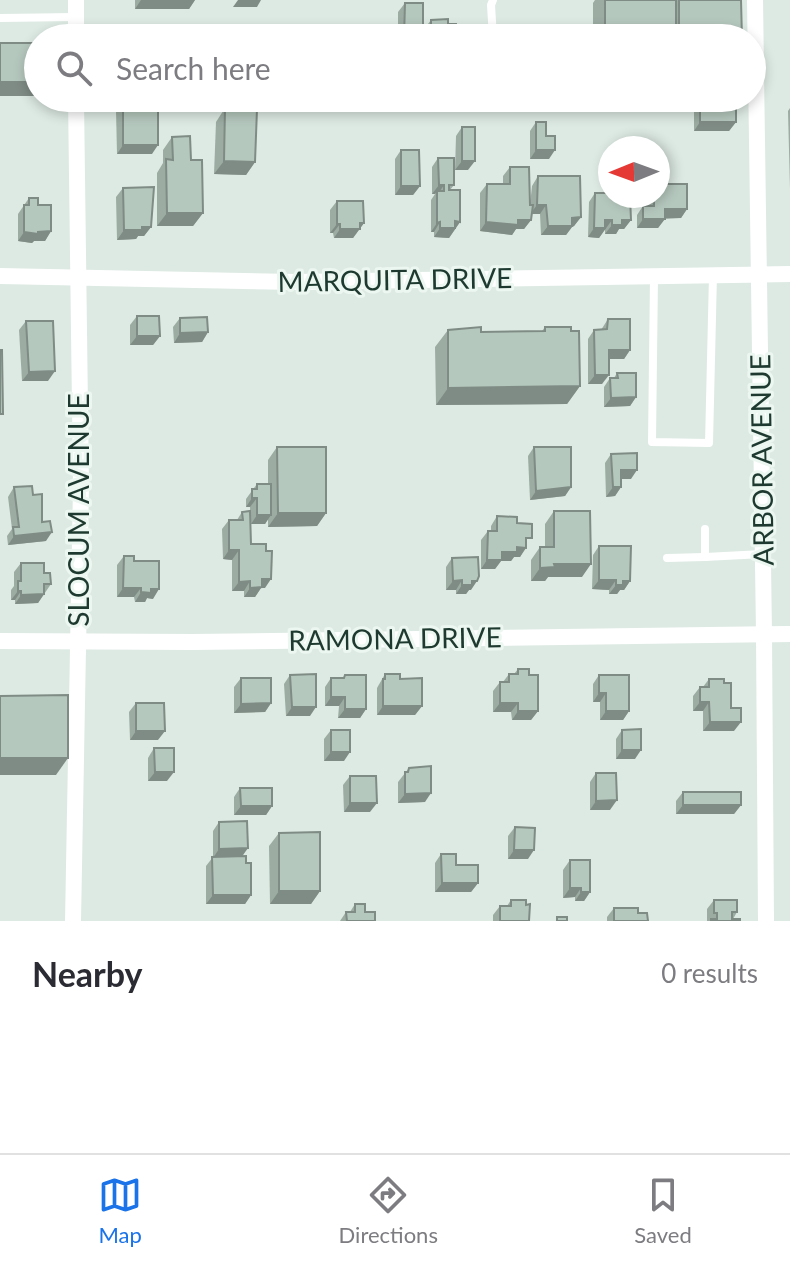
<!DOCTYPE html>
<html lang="en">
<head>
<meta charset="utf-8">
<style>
	:root { --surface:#fff; --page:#f7f7f7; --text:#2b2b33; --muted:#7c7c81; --line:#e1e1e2; --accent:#1a73e8 }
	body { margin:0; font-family:Lato,sans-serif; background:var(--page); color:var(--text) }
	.compass { position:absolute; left:598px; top:136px; width:72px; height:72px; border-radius:50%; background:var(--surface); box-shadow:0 4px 12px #0003; rotate:269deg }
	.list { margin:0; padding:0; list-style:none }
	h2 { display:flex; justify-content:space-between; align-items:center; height:104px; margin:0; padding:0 32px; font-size:34px }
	h2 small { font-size:26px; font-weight:400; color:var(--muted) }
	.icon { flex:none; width:44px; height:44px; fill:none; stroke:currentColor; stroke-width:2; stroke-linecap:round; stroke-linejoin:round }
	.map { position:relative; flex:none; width:790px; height:921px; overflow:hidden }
	.search { position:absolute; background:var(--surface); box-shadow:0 4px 12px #0003; left:24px; right:24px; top:24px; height:88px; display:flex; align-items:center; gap:20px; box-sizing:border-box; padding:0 28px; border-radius:44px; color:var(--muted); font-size:30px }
	.sheet { height:232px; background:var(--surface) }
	nav { display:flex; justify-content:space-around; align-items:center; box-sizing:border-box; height:112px; border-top:2px solid var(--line); background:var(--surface); font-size:22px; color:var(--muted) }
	nav a { display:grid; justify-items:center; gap:4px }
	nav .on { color:var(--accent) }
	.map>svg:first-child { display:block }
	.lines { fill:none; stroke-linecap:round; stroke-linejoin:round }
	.service { stroke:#fff; stroke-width:8 }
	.minor { stroke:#fff; stroke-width:16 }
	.wall { fill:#9caca3 }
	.shaded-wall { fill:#7f8c85 }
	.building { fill:#b5c8be; stroke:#7f8c85; stroke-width:2 }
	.labels { text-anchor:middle; stroke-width:6; stroke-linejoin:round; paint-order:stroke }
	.street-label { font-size:28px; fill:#1e3a30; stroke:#edf7f1 }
</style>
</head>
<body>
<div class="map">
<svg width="790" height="921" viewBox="0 0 790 921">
	<rect width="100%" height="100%" fill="#ddeae3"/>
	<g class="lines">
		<!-- service -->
		<g class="service">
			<path d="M0,18l76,-1"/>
			<path d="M493,38l-2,-33 2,-5"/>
			<path d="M654,277l-2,165 57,1 4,-168"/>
			<path d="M705,529v28l58,-3"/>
			<path d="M667,558l38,-1"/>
		</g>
		<!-- minor -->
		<g class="minor">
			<path d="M76,0v38"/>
			<path d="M755,0l9,634 2,287"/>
			<path d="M0,276l296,6 494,-8"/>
			<path d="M0,641l192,1 598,-8"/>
			<path d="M73,921l8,-435 -5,-388"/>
		</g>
	</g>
	<!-- wall -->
	<g class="wall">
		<path d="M135,0h60l-6,9h-54z"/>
		<path d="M595,0h146l1,38h-149v-35z"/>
		<path d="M405,3l18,25h2l6,-8 17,4 9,14h-59v-26z"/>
		<path d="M697,98h39v24l-7,9h-35v-28z"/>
		<path d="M123,101l29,53h-35l-1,-44z"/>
		<path d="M225,108l30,54 -9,13 -32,-1 2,-52z"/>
		<path d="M790,108v81l-2,-78z"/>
		<path d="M536,122l10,14 3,23h-19v-28z"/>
		<path d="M462,127l6,43h-13l1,-34z"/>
		<path d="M172,137l31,76 -10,13h-36v-53l6,-10v-13z"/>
		<path d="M401,150l19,36 -7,9h-18v-36z"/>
		<path d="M438,158l16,27 -4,5 10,32 -11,16 -15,-1v-5h-3v-32l4,-6h-3v-27z"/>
		<path d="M510,167l20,38 2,-19 6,-10 43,41 -7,9 -2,1 -6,8h-25l-1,-21h-8l-1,6 -7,9h-8l-4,6 -32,-4v-38l7,-9h16v-8z"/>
		<path d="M123,188l28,39 -7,9h-6l-2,3 -19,1 -1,-43z"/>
		<path d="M595,193l36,27 -7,9h-5l-3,5h-11v-5l-6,9 -11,-1 1,-35z"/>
		<path d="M647,196h11l29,13 -6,9h-16l-7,10h-21v-13l6,-9h4z"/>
		<path d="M29,198l9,7 13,26 -6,10h-11l-2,2 -14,-2v-27z"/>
		<path d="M337,201l27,22 -11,15h-19l-1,-5h-3v-23z"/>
		<path d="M137,316l23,20 -7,9h-23v-20z"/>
		<path d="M180,318l28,14 -6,10 -28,1 -1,-16z"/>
		<path d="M608,319l22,31 -6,9h-15l-7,25h-14v-45l6,-9h7z"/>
		<path d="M26,321l22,60h-26l-3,-51z"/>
		<path d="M545,327l35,59 -13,18 -131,1 -1,-58 13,-17 33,2 61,-1z"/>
		<path d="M617,373l19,24 -6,9 -26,1v-20l6,-9h4z"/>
		<path d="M277,447l49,66 -9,13 -49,1v-8l-3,5h-14l-1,-17h-4v-8l11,-15h11v-24z"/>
		<path d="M534,447l37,40 -6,9 -35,4 -2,-44z"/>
		<path d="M611,454l20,25h-10v8l-6,9 -9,1 -1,-34z"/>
		<path d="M14,487l19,8 9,27 4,19 -38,4 -1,-9 5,-7 -4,-32z"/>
		<path d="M554,511l28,66h-34l-3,4h-14v-21l9,-13h5v-23z"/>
		<path d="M242,512l9,32 14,44h-4l-6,9h-11v-6h-12v-31l-9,-1 -1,-30 7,-9h8z"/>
		<path d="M497,516l20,7 9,23 -6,11h-6l-3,4h-10l-6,8h-14v-29l7,-9h3v-5z"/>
		<path d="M599,546l31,35 -6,9h-4l-3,4h-8v-4l-17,-1 1,-34z"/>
		<path d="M124,556l10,5 19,38 -6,-1 -2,4h-10l-1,-5h-17v-32z"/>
		<path d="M452,558l19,32h-2l-3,4h-10v-4h-10v-23z"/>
		<path d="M21,563l23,10 7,11 -13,19 -23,1v-4h-4v-10l3,-4v-14z"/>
		<path d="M518,669l11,6 9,36 -7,9h-19l-1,-8h-18v-21l7,-9h3l6,-8h5z"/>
		<path d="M385,674l37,32 -7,9h-38v-27z"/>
		<path d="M290,675l20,41h-24l-2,-32z"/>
		<path d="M345,675l21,34 -6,9h-22l1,-12h-14v-19l6,-9h12z"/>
		<path d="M599,675l30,36 -6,9h-23v-18h-7v-18z"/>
		<path d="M241,678l30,25 -6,9 -31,1v-26z"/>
		<path d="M709,679l15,4 7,25 3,23h-31v-20h-10v-15l7,-9h3z"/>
		<path d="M136,703l22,37h-28l-1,-28z"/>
		<path d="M331,730l13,31h-20v-22z"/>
		<path d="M622,730l13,29h-19v-20z"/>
		<path d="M154,748l13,33h-19v-23z"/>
		<path d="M409,768l16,34 -27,1v-21z"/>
		<path d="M596,773l14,37h-20v-28z"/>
		<path d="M350,776l20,36h-26l-1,-27z"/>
		<path d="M240,788l32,18 -6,9h-32v-18z"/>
		<path d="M683,792l58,13 -7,9h-58v-13z"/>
		<path d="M219,822l27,41 5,32 -6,9h-39v-38l7,-9v-26z"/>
		<path d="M515,827l13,32h-20v-23z"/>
		<path d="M279,833l41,58 -9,13h-41l-1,-58z"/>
		<path d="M441,854l37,29 -7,9h-36v-29z"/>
		<path d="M570,860l20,32 -6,9h-9v-4l-12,1v-28z"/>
		<path d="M511,900l18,21h-36v-6l7,-9h7z"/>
		<path d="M714,900l23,12 -4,7 7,2h-33v-12z"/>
		<path d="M355,904l10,8 10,9h-35l6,-9h4z"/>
		<path d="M614,908l24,5 10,8h-41v-4z"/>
	</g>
	<!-- shaded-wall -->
	<g class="shaded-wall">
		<path d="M141,0h54l-6,9h-54z"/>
		<path d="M238,0h23l-4,7h-24z"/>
		<rect x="0" y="82" width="38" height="14"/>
		<path d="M700,122h36l-7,9h-35z"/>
		<path d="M123,145h35l-6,9h-35z"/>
		<path d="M536,150h19l-6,9h-19z"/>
		<path d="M224,161l31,1 -9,13 -32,-1z"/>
		<path d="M462,161h13l-7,9h-13z"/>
		<path d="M439,185h5l-6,9 -1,-3 -2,3h-3z"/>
		<path d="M401,186h19l-7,9h-18z"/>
		<path d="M537,205h9l-6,9h-10z"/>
		<path d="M665,209h22l-6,9 -23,1z"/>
		<path d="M167,213h36l-10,13h-36z"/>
		<path d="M581,217l-7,9 -2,1 -6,8h-25l7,-9 24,-8z"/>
		<path d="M643,219h22l-7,9h-21z"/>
		<path d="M518,220h13l-7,9h-8l-4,6 -32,-4 6,-9z"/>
		<path d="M605,220h7l-13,18 -11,-1 6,-9z"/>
		<path d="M622,220h9l-7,9h-5l-3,5h-11l7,-9z"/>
		<path d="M455,221l5,1 -11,16 -15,-1 6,-9z"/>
		<path d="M440,222l-6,10h-3l6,-9z"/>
		<path d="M360,223h4l-11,15h-19l6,-9z"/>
		<path d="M337,224h3l-7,9h-3z"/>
		<path d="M142,227h9l-7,9h-6l-2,3 -19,1 7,-10z"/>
		<path d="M51,231l-6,10h-11l-2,2 -14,-2 6,-9z"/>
		<path d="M208,332l-6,10 -28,1 6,-10z"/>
		<path d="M137,336h23l-7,9h-23z"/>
		<path d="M609,350h21l-6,9h-22z"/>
		<path d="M55,371l-7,10h-26l7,-9z"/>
		<path d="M595,375h14l-7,9h-14z"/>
		<path d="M580,386l-13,18 -131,1 12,-17z"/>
		<path d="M636,397l-6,9 -26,1 7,-9z"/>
		<path d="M621,470h16l-6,9h-16z"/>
		<path d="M571,487l-6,9 -35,4 6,-9z"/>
		<path d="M613,487h8l-6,9 -9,1z"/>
		<path d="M252,498h5l-7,9h-4z"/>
		<path d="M278,513h48l-9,13 -49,1z"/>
		<path d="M257,515h14l-6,9h-14z"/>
		<path d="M52,532l-6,9 -38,4 6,-9z"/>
		<path d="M517,547l9,1 -6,9h-6l-3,4h-10l-6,8h-14l6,-9 15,-8z"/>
		<path d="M229,550h10l-7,10 -9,-1z"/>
		<path d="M554,564h37l-9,13h-34l-3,4h-14l9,-13z"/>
		<path d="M262,579h9l-6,9h-4l-6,9h-11l6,-9z"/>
		<path d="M462,580l-6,10h-10l7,-9z"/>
		<path d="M599,580h17l-7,10 -17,-1z"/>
		<path d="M250,581l-6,10h-12l7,-9z"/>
		<path d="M472,581h5l-6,9h-2l-3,4h-10l6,-9z"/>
		<path d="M623,581h7l-6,9h-4l-3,4h-8l7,-9z"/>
		<path d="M123,588h18l-7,9h-17z"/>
		<path d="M151,589h8l-6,10 -6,-1 -2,4h-10l6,-10z"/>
		<path d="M18,591h3l-6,9h-4z"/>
		<path d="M44,594l-6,9 -23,1 6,-9z"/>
		<path d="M599,693h7l-6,9h-7z"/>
		<path d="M331,697h14l-6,9h-14z"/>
		<path d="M700,702h9l-6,9h-10z"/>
		<path d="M271,703l-6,9 -31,1 7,-9z"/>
		<path d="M500,703h18l-7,9h-18z"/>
		<path d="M383,706h39l-7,9h-38z"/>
		<path d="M292,707h24l-6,9h-24z"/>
		<path d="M345,709h21l-6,9h-22z"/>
		<path d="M518,711h20l-7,9h-19z"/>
		<path d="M606,711h23l-6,9h-23z"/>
		<path d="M710,722h31l-7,9h-31z"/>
		<path d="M136,731h29l-7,9h-28z"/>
		<path d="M622,750h19l-6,9h-19z"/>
		<path d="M331,752h19l-6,9h-20z"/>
		<path d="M0,758h68l-12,17h-56z"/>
		<path d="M155,772h19l-7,9h-19z"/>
		<path d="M431,793l-6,9 -27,1 7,-9z"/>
		<path d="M617,800l-7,10h-20l6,-9z"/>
		<path d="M350,803h27l-7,9h-26z"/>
		<path d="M683,805h58l-7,9h-58z"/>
		<path d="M241,806h31l-6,9h-32z"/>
		<path d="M248,848l-7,10h-28l6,-9z"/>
		<path d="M514,850h20l-6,9h-20z"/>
		<path d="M442,883h36l-7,9h-36z"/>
		<path d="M570,888h11l-6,9 -12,1z"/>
		<path d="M279,891h41l-9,13h-41z"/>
		<path d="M581,892h9l-6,9h-9z"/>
		<path d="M213,895h38l-6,9h-39z"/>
	</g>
	<!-- building -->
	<g class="building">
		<rect x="605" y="0" width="71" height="38"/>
		<path d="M679,0h62l1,38h-63z"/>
		<path d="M405,3h18v25h4v10h-23z"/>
		<path d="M448,19v5h8l1,14h-26v-18z"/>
		<rect x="0" y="43" width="38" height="39"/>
		<rect x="700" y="98" width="36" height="24"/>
		<rect x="123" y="101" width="35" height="44"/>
		<path d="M225,108l32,1 -2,53 -31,-1z"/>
		<path d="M536,122h10v14h9v14h-19z"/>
		<rect x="462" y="127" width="13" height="34"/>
		<path d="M190,136l1,24h11l1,53h-36l-1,-54 7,1 -1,-23z"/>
		<path d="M401,150h18l1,36h-19z"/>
		<path d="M438,158h16v27h-5v5h11v32l-5,-1v7h-15v-6l-3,1v-32h7v-6h-5z"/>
		<path d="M510,167h19l1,38h3l-2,15h-13v5l-32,-3 1,-38h23z"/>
		<path d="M538,176h42l1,41 -9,1v8h-24l-2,-21h-9z"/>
		<path d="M658,184h29v25h-22v10h-22v-13h11v-10h4z"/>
		<path d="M154,187l-3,40h-9v3h-18l-1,-42z"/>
		<path d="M595,193h15v3h20l1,24h-9v5h-10v-5h-7v8h-11z"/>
		<path d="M29,198h9v7h13v26l-13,1v2l-14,-2v-27h5z"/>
		<path d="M337,201h26l1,22h-4v6h-20v-5h-3z"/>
		<path d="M137,316h22l1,20h-23z"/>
		<path d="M207,317l1,15 -28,1v-15z"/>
		<path d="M608,319h22v31h-21v25h-14l-1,-45 13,-1z"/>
		<path d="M26,321h27l2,50 -26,1z"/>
		<path d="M481,327v5l64,-1v-4h26v4h8l1,55 -132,2v-58z"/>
		<path d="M0,350h2l1,64h-3z"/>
		<path d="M617,373h19v24l-25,1 -1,-20h8z"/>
		<path d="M277,447h49v66h-48z"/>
		<path d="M534,447h37v40l-35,4z"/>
		<path d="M637,453v17h-16v17h-8l-2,-33z"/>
		<path d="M257,484h14v31h-14v-17h-5v-9h5z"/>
		<path d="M32,486l1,9 9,-1v28l8,-1 2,11 -38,4 -1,-9h6l-5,-40z"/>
		<path d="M250,511l1,33h15v7h6l-1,28h-9v8l-12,1v-7l-11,1v-32h-10v-30h14l-1,-8z"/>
		<path d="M554,511h36l1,53h-37l1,3 -15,1v-21h14z"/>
		<path d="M497,516l20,1v6l15,1v14h-6v10l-9,-1v5h-15v8h-15l1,-29h9z"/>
		<path d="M599,546h32l-1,35h-7v4h-7v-5h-17z"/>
		<path d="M124,556h10v5h25v28h-8v4l-10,-1v-4h-18z"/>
		<path d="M478,557l1,19 -2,5h-5v4h-10v-5l-9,1 -1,-23z"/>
		<path d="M21,563h23v10h6l1,11h-7v10l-23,1v-4h-3v-10h3z"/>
		<path d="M518,669h11v6h9v36h-20v-8h-18v-21h9v-8h9z"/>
		<path d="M316,674v33h-24l-2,-32z"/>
		<path d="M385,674h15v5l22,-1v28h-39v-27h2z"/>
		<path d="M345,675h21v34h-21v-12h-14v-19h13z"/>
		<path d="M599,675h30v36h-23v-18h-7z"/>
		<path d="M241,678h30v25l-30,1z"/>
		<path d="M709,679h15v4h7v25h10v14h-31l-1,-20h-9v-15h9z"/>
		<path d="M68,695v63h-68v-62z"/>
		<path d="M136,703h28l1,28h-29z"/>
		<path d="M641,729v21h-19v-20z"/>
		<rect x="331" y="730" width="19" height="22"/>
		<path d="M154,748h20v24h-19z"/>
		<path d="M431,766v27l-26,1v-22h3l1,-4z"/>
		<path d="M596,773h20l1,27 -21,1z"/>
		<path d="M350,776h26l1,27h-27z"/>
		<path d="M240,788h32v18h-31z"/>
		<rect x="683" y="792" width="58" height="13"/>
		<path d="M247,821l1,27 -29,1v-27z"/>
		<path d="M515,827l20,1 -1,22h-20z"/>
		<path d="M320,832v59h-41v-58z"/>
		<path d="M441,854h15v11h22v18h-36z"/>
		<path d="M246,856v7h5v32h-38l-1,-38z"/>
		<path d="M570,860h20v32h-9v-4h-11z"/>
		<path d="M511,900h15v5l4,-1 -1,17h-29v-15h11z"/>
		<path d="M714,900h23v12h-5v7h8v2h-29v-2h6v-6h-3z"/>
		<path d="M355,904h10v8h10v9h-28l-1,-9h9z"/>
		<path d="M614,908h24v5h9l1,8h-34z"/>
		<rect x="557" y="917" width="10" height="4"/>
	</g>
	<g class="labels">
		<!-- street labels -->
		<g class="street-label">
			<text transform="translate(395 280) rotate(-1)" y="10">MARQUITA DRIVE</text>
			<text transform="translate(762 460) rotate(-91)" y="10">ARBOR AVENUE</text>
			<text transform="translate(79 510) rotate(-90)" y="10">SLOCUM AVENUE</text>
			<text transform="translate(395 639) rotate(-1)" y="10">RAMONA DRIVE</text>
		</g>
	</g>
</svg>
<svg class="compass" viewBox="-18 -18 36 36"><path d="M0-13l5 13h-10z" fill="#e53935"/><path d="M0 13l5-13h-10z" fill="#7c7c81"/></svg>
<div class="search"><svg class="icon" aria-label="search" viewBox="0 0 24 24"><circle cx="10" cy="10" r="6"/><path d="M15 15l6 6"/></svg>Search here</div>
</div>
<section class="sheet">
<h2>Nearby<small>0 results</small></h2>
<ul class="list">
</ul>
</section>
<nav>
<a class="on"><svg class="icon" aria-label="map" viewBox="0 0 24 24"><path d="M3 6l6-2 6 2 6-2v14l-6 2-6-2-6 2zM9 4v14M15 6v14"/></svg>Map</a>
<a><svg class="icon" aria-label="directions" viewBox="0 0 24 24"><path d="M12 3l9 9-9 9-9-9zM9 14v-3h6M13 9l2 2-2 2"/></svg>Directions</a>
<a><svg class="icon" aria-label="saved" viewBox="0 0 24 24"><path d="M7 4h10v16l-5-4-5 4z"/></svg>Saved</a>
</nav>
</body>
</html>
